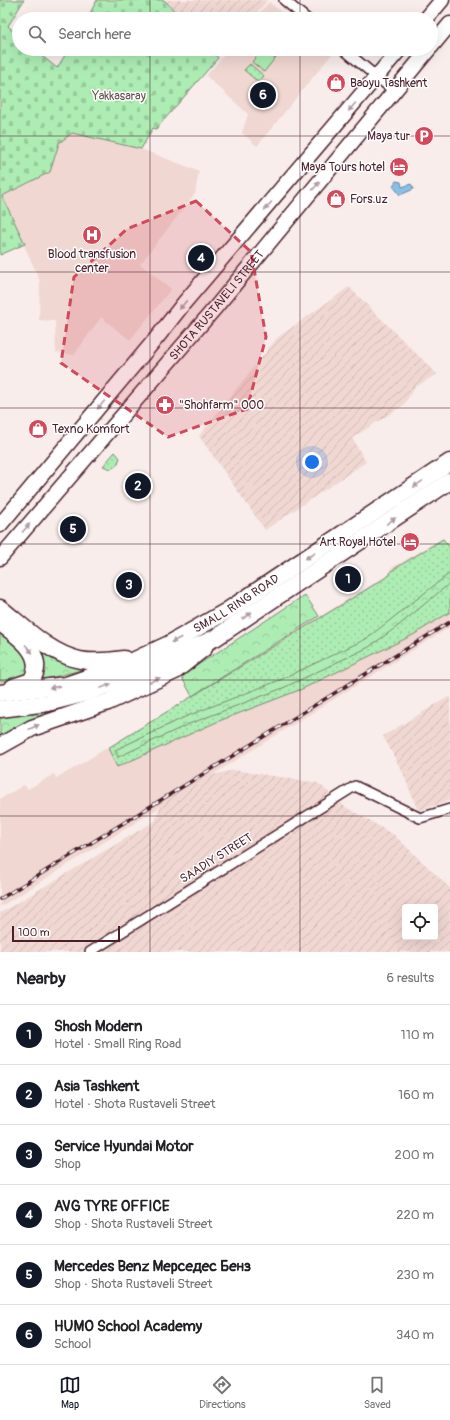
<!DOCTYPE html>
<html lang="en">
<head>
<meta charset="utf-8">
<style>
	:root { --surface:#fff; --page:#f2f2f2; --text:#202124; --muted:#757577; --line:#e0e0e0; --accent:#111827 }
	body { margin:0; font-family:Pangolin,sans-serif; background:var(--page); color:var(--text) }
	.controls { position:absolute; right:12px; bottom:12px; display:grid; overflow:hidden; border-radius:4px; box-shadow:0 4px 16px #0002 }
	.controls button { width:36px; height:36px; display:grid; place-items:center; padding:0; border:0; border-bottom:1px solid var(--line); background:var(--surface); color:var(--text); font:20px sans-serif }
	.scale { position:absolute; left:12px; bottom:10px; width:108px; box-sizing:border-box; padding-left:4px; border:2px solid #4a1f2b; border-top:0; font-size:11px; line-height:14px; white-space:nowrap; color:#4a1f2b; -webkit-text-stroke:3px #fff; paint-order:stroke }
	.you { position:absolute; left:312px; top:462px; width:14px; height:14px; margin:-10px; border:3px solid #fff; border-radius:50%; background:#1a73e8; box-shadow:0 0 0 6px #1a73e833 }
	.badge { display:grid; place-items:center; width:26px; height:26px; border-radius:50%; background:var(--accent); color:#fff; font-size:13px; font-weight:700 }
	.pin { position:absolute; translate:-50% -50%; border:2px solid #fff; box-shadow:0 1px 4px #0006 }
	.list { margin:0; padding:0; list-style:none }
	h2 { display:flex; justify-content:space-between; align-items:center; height:52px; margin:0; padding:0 16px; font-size:17px }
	h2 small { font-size:13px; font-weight:400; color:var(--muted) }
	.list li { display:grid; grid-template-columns:26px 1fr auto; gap:12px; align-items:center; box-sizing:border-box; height:60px; padding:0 16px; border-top:1px solid var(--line) }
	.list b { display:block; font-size:15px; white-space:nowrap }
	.list p { margin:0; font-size:13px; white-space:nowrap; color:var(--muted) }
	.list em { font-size:13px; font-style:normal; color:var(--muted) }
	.icon { flex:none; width:22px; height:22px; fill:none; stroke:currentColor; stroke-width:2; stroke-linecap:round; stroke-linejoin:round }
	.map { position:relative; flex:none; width:450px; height:952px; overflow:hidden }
	.search { position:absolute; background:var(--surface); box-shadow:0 4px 16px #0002; left:12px; right:12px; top:12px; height:44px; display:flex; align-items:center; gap:10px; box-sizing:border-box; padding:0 14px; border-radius:22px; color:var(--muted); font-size:15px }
	.sheet { height:412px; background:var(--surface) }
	nav { display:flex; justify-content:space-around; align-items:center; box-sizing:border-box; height:56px; border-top:1px solid var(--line); background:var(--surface); font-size:11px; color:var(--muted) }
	nav a { display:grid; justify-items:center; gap:2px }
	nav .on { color:var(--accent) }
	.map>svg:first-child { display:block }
	.built { fill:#f0d7d2 }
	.industrial { fill:url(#industrial-furrows); fill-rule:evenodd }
	.grass { fill:url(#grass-dots); stroke:#7c8670 }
	.forest { fill:url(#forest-crowns); stroke:#7c8670 }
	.cemetery { fill:url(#cemetery-stones); stroke:#7c8670 }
	.green { fill:#adedb4; stroke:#7c8670 }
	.water { fill:#87c0e6; stroke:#6f809b }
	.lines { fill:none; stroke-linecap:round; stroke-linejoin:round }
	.street-casing { stroke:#4a1f2b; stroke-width:12 }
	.primary-casing { stroke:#4a1f2b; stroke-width:17 }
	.highway-casing { stroke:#4a1f2b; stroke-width:19 }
	.street { stroke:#fff; stroke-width:9 }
	.primary { stroke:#fff; stroke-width:14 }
	.highway { stroke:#fff; stroke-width:16 }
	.rail-casing { stroke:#4a1f2b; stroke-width:3.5 }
	.rail { stroke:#fff; stroke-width:2; stroke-dasharray:6; stroke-linecap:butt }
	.oneway { fill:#ae9aa0 }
	.marked { fill:#d1495b; fill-opacity:0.2; stroke:#d1495b; stroke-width:3; stroke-dasharray:8 5; stroke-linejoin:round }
	.grid { fill:none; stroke:#4a1f2b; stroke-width:1; stroke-opacity:0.55 }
	.labels { text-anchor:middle; stroke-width:3; stroke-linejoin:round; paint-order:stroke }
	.poi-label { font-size:12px; fill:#4a1f2b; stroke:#fff; text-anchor:start }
	.park-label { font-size:12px; fill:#63524d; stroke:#fff }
	.street-label { font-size:12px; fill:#4a1f2b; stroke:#fff }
</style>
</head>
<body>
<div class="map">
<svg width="450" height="952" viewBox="0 0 450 952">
	<defs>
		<pattern id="industrial-furrows" width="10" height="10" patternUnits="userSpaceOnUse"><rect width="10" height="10" fill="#f0d7d2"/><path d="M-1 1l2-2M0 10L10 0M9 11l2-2" fill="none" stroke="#cfb8b4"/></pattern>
		<pattern id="grass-dots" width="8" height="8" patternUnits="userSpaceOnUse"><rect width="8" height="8" fill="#adedb4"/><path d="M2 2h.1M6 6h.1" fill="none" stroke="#96cb9b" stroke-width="1.8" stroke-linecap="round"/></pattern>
		<pattern id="forest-crowns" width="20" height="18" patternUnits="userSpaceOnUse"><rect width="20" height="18" fill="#adedb4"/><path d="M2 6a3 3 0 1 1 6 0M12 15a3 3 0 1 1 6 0" fill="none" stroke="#96cb9b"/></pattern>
		<pattern id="cemetery-stones" width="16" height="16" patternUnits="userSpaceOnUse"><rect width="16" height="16" fill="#adedb4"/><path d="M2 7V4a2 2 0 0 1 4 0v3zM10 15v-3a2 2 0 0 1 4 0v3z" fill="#96cb9b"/></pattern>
	</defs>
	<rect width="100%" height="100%" fill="#f8edeb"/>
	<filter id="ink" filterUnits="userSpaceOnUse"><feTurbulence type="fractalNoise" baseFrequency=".025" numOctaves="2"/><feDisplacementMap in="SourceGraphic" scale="8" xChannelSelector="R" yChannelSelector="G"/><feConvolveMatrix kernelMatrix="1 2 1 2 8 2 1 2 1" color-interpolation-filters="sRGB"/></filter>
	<g filter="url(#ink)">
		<!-- built -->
		<g class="built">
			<path d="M269,2l21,17h-36z"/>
			<path d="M229,49h97l6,5 -75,92 -15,-13 6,-19 -42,-38z"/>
			<path d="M71,133l70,16 58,22 -4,23 -55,70 31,25 -41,51 -29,-23 -27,38 -18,-3 -1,-31 -16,-1 1,-39 -38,-85 48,-24 9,-29z"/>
			<path d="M443,538l7,9v80l-450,280v-108l24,-14 4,4 26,-15 2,4 15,-8 318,-196 1,-5z"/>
		</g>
		<!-- industrial -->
		<g class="industrial">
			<path d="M164,0h102l1,1 -16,18h-69z"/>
			<path d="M210,49h15l-7,9z"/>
			<path d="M349,287l88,87 -23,14 -10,17 -52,33 14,24 -101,68 -66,-94 78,-98z"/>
			<path d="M450,696v104l-32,11 -15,-38 -20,-37z"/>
			<path d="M234,770l84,13 26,23 50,29 56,53v64h-450v-39l155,-92 7,-19 40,-25zM405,907h30v30h-30z"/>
		</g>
		<!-- grass -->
		<g class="grass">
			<path d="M250,64l14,12 -6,6 -14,-12z"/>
			<path d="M115,452l5,6 -3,7 -6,4 -8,-3z"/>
			<path d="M443,539l7,9v64l-37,23 -111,54 -83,32 -102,46 -9,-19 282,-173 1,-4z"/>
		</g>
		<!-- forest -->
		<g class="forest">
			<path d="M450,573v10l-52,43 -29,21 -86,41 -94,36 -71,33 -3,-7 72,-34 93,-36 86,-41z"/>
			<path d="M305,595l14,21 -127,80 -11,-20z"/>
			<path d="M0,630l28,25v20l-17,6h-11z"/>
			<path d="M39,645l54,22 -51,13 2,-16z"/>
			<path d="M48,712l-48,25v-20z"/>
		</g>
		<!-- cemetery -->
		<g class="cemetery">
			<path d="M0,0h24l-16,26 11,10v13h14l24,19 12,-19h141l8,9 -62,71 -3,-1 -12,21 -69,-16 -13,10 -9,29 -48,24 23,48 -25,11z"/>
			<path d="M97,0h67l18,19h-95z"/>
		</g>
		<!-- green -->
		<path class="green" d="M262,49h12l5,4 -15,19 -12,-10z"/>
		<!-- water -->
		<path class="water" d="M396,181l5,1 1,5 9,-3 3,5 -14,6 -7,-9z"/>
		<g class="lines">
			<!-- street casing -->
			<g class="street-casing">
				<g id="street">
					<path d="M284,0l23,19"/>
					<path d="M343,49l51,42"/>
					<path d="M90,952l265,-166 65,32 30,-9"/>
				</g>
			</g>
			<!-- primary casing -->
			<g class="primary-casing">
				<g id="primary">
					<path d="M426,19l16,-19"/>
					<path d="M431,47l19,-23"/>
					<path d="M0,525l159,-190 25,-32 216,-254"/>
					<path id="s1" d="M0,558l215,-250 214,-259"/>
				</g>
			</g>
			<!-- highway casing -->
			<g class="highway-casing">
				<g id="highway">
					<path d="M0,608c24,19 50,46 80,52 15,3 30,1 44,-1"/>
					<path d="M0,623c18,13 48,33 31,58l-18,6"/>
					<path id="s2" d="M0,693l66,-8 58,-20 45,-21 58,-33 223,-149"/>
					<path d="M0,709l48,-6 39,-10 42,-16 86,-39 235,-157"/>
					<path d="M0,746l32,-18 76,-26 67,-31 29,-23"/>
				</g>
			</g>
			<!-- street -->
			<use href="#street" class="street"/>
			<!-- primary -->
			<use href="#primary" class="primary"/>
			<!-- highway -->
			<use href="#highway" class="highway"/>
			<!-- rail casing -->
			<g class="rail-casing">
				<path id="rail" d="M0,899l450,-277"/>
			</g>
			<!-- rail -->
			<use href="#rail" class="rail"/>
		</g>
		<!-- one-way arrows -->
		<defs><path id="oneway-solid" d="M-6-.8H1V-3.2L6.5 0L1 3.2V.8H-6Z"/></defs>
		<g class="oneway">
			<use href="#oneway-solid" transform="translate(352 107) rotate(130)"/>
			<use href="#oneway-solid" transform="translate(316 186) rotate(-50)"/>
			<use href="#oneway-solid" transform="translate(268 206) rotate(131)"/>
			<use href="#oneway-solid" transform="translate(183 305) rotate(129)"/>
			<use href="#oneway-solid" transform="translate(101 405) rotate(130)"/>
			<use href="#oneway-solid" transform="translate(418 484) rotate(146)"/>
			<use href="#oneway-solid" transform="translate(391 521) rotate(-34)"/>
			<use href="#oneway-solid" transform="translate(26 528) rotate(-49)"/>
			<use href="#oneway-solid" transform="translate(310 556) rotate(147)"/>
			<use href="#oneway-solid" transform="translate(247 616) rotate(-34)"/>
			<use href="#oneway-solid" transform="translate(176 640) rotate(152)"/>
			<use href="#oneway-solid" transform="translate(29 649) rotate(49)"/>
			<use href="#oneway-solid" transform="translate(155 680) rotate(-24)"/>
			<use href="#oneway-solid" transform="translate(106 686) rotate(-22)"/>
			<use href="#oneway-solid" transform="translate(55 687) rotate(169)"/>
			<use href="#oneway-solid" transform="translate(34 727) rotate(-25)"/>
		</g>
	</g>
	<!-- marked area -->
	<path class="marked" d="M196,201l55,51 15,85 -19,72 -79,28 -107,-74 13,-86 53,-48z"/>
	<!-- grid -->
	<path class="grid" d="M150,0v19M300,0v19M150,49v903M300,49v903M0,136h450M0,272h450M0,408h450M0,544h450M0,680h450M0,816h450"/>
	<!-- icons -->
	<defs>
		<g id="shop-disc" transform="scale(1)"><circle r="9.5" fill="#d1495b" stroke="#fff"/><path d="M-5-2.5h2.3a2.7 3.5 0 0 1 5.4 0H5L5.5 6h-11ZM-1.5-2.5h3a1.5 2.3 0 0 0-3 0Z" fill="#fff"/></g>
		<g id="parking-disc" transform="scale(1)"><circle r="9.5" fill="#d1495b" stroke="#fff"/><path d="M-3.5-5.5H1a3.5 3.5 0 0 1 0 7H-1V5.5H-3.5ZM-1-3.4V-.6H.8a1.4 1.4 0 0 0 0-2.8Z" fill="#fff"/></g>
		<g id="hotel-disc" transform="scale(1)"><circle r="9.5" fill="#d1495b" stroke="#fff"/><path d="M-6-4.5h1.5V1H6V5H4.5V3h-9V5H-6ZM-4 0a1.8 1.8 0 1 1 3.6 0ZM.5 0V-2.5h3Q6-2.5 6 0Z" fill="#fff"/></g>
		<g id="hospital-disc" transform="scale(1)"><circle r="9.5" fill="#d1495b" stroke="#fff"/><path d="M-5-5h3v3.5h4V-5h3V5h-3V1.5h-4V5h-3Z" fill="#fff"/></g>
		<g id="pharmacy-disc" transform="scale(1)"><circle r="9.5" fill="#d1495b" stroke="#fff"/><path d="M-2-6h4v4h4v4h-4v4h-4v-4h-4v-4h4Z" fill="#fff"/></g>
	</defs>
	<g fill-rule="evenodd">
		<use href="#shop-disc" x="336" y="83"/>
		<use href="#parking-disc" x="424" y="136"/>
		<use href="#hotel-disc" x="399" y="167"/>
		<use href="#shop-disc" x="336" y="199"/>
		<use href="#hospital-disc" x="92" y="235"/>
		<use href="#pharmacy-disc" x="165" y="405"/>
		<use href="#shop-disc" x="38" y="429"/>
		<use href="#hotel-disc" x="410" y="542"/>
	</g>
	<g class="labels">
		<!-- poi labels -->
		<g class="poi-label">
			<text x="350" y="87">Baoyu Tashkent</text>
			<text x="410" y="140" text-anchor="end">Maya tur</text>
			<text x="385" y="171" text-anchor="end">Maya Tours hotel</text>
			<text x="350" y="203">Fors.uz</text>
			<text x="92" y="258" text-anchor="middle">Blood transfusion<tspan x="92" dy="14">center</tspan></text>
			<text x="179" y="409">"Shohfarm" OOO</text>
			<text x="52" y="433">Texno Komfort</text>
			<text x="396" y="546" text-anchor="end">Art Royal Hotel</text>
		</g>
		<!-- park labels -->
		<g class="park-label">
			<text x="119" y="100">Yakkasaray</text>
		</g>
		<!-- street labels -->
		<g class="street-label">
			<text dy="4" stroke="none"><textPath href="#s1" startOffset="333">SHOTA RUSTAVELI STREET</textPath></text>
			<text dy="4" stroke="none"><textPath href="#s2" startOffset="256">SMALL RING ROAD</textPath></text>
			<text transform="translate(216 858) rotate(-32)" y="4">SAADIY STREET</text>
		</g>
	</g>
</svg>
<div class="controls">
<button><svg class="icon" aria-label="locate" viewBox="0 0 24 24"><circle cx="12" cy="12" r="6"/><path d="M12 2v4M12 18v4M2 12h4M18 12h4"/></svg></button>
</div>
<div class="scale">100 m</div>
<div class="you"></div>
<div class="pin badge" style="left:348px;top:579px">1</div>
<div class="pin badge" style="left:138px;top:486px">2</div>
<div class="pin badge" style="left:129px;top:585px">3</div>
<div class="pin badge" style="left:201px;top:258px">4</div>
<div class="pin badge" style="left:73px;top:529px">5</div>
<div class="pin badge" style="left:263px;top:95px">6</div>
<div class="search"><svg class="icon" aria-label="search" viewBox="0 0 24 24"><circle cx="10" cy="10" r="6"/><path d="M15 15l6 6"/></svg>Search here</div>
</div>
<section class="sheet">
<h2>Nearby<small>6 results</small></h2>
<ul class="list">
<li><span class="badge">1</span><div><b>Shosh Modern</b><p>Hotel · Small Ring Road</p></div><em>110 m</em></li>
<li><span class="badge">2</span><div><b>Asia Tashkent</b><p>Hotel · Shota Rustaveli Street</p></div><em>160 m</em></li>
<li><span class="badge">3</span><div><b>Service Hyundai Motor</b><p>Shop</p></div><em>200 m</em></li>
<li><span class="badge">4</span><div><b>AVG TYRE OFFICE</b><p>Shop · Shota Rustaveli Street</p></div><em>220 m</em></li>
<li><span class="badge">5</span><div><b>Mercedes Benz Мерседес Бенз</b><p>Shop · Shota Rustaveli Street</p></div><em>230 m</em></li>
<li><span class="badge">6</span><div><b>HUMO School Academy</b><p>School</p></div><em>340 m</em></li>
</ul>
</section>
<nav>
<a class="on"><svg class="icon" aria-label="map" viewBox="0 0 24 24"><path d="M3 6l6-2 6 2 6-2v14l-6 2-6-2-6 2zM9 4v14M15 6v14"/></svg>Map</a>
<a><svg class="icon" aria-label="directions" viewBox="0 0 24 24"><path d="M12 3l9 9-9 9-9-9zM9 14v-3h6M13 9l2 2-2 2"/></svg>Directions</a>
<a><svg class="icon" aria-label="saved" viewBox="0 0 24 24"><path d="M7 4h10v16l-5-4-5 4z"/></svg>Saved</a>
</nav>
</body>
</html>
